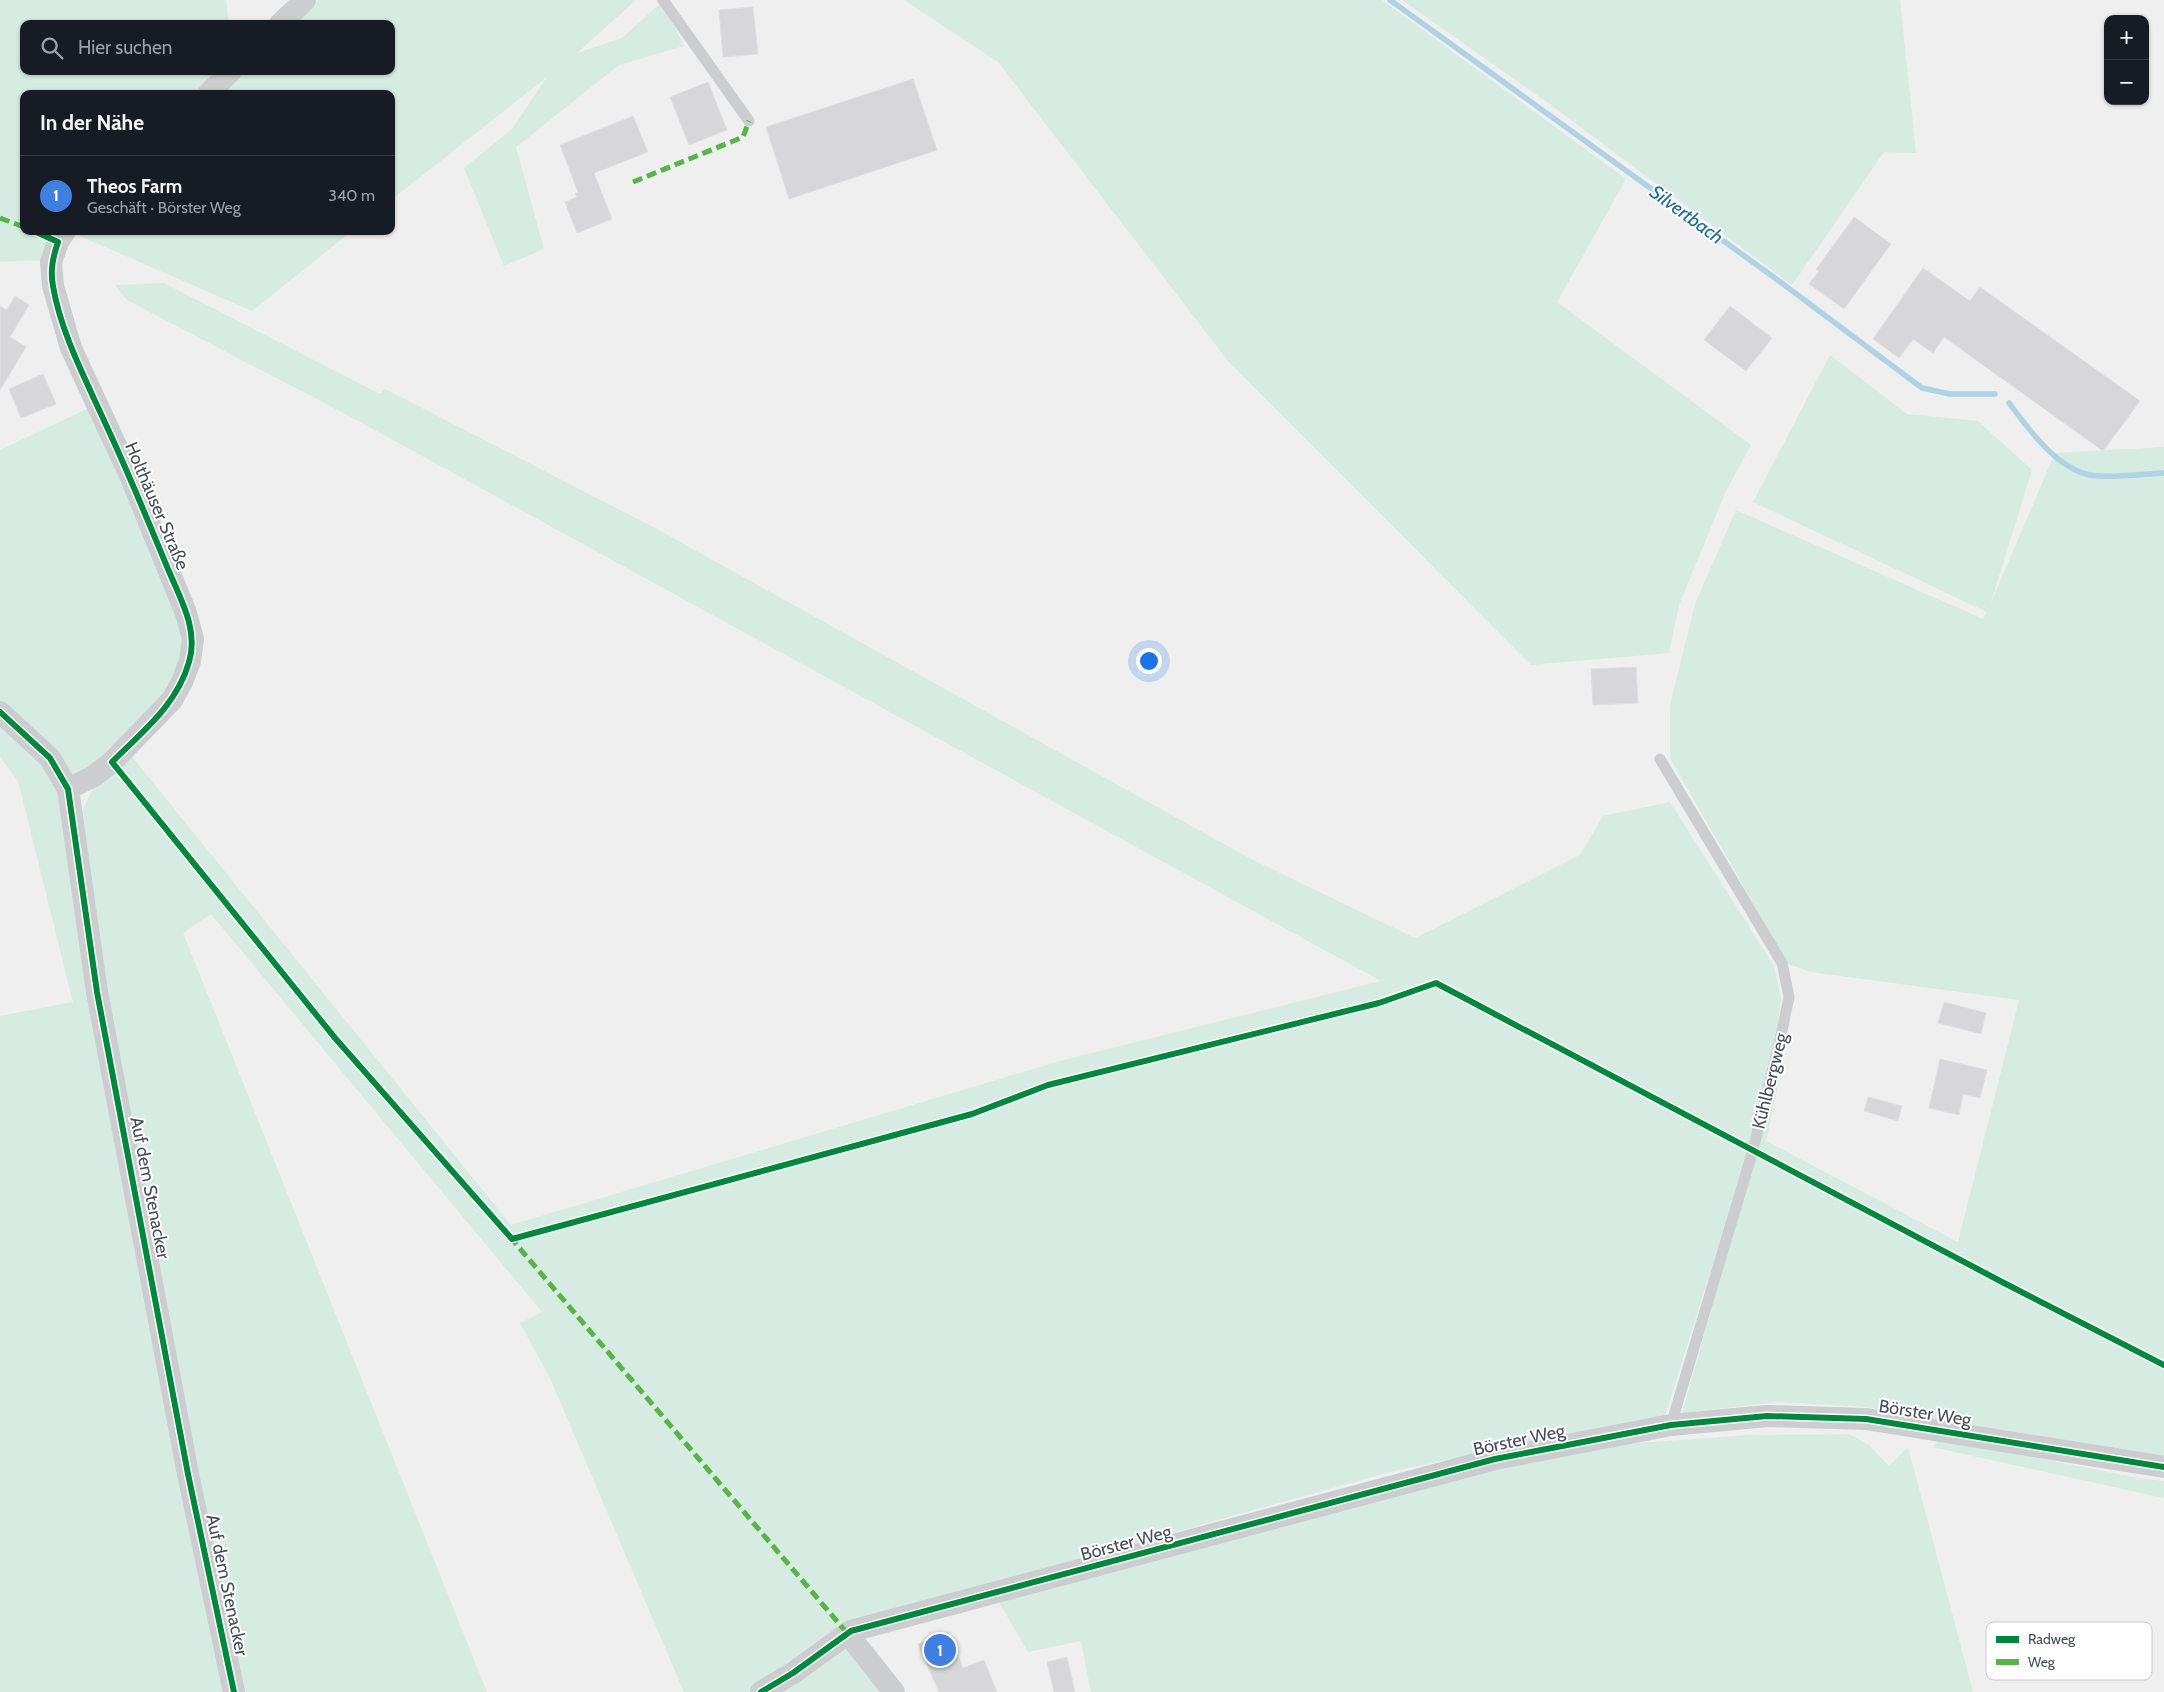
<!DOCTYPE html>
<html lang="de">
<head>
<meta charset="utf-8">
<style>
	:root { --surface:#171b24; --page:#242831; --text:#f1f3f6; --muted:#9ea1a6; --line:#363941; --accent:#82868d }
	body { margin:0; font-family:Cabin,sans-serif; background:var(--page); color:var(--text) }
	.controls { position:absolute; right:15px; top:15px; display:grid; overflow:hidden; border-radius:10px; box-shadow:0 1px 4px #0004 }
	.controls button { width:45px; height:45px; display:grid; place-items:center; padding:0; border:0; border-bottom:1px solid var(--line); background:var(--surface); color:var(--text); font:25px sans-serif }
	.you { position:absolute; left:1148px; top:660px; width:18px; height:18px; margin:-12px; border:4px solid #fff; border-radius:50%; background:#1a73e8; box-shadow:0 0 0 8px #1a73e833 }
	.badge { display:grid; place-items:center; width:32px; height:32px; border-radius:50%; background:var(--accent); color:#fff; font-size:16px; font-weight:700 }
	.pin { position:absolute; translate:-50% -50%; border:2px solid #fff; box-shadow:0 1px 5px #0006 }
	.list { margin:0; padding:0; list-style:none }
	h2 { display:flex; justify-content:space-between; align-items:center; height:65px; margin:0; padding:0 20px; font-size:21px }
	h2 small { font-size:16px; font-weight:400; color:var(--muted) }
	.list li { display:grid; grid-template-columns:32px 1fr auto; gap:15px; align-items:center; box-sizing:border-box; height:80px; padding:0 20px; border-top:1px solid var(--line) }
	.list b { display:block; font-size:19px; white-space:nowrap }
	.list p { margin:0; font-size:16px; white-space:nowrap; color:var(--muted) }
	.list em { font-size:16px; font-style:normal; color:var(--muted) }
	.icon { flex:none; width:28px; height:28px; fill:none; stroke:currentColor; stroke-width:2; stroke-linecap:round; stroke-linejoin:round }
	.map { position:relative; flex:none; width:2164px; height:1692px; overflow:hidden }
	.search { position:absolute; background:var(--surface); box-shadow:0 1px 4px #0004; left:20px; top:20px; width:375px; height:55px; display:flex; align-items:center; gap:12px; box-sizing:border-box; padding:0 18px; border-radius:10px; color:var(--muted); font-size:19px }
	.panel { position:absolute; background:var(--surface); box-shadow:0 1px 4px #0004; left:20px; top:90px; width:375px; height:145px; border-radius:10px }
	.map>svg:first-child { display:block }
	.green { fill:#d6ebe1 }
	.lines { fill:none; stroke-linecap:round; stroke-linejoin:round }
	.stream { stroke:#afd2e4; stroke-width:5.5 }
	.building { fill:#d7d7d9; stroke:#e0e0e1 }
	.service { stroke:#cbcdcf; stroke-width:11 }
	.minor { stroke:#cbcdcf; stroke-width:22 }
	.quiet { stroke:#57b448; stroke-width:5; stroke-dasharray:10 5; stroke-linecap:butt }
	.cycleway-casing { stroke:#fff; stroke-width:9 }
	.cycleway { stroke:#00873e; stroke-width:6 }
	.labels { text-anchor:middle; stroke-width:4; stroke-linejoin:round; paint-order:stroke }
	.street-label { font-size:18px; fill:#484e58; stroke:#fff }
	.water-label { font-size:19px; font-style:italic; fill:#1e6b95; stroke:#fff }
	.key { fill:#fff; stroke:#c8cacd; stroke-width:1 }
	.key-label { font-size:14px; fill:#484e58 }
</style>
</head>
<body>
<div class="map">
<svg width="2164" height="1692" viewBox="0 0 2164 1692">
	<rect width="100%" height="100%" fill="#efefef"/>
	<!-- green -->
	<g class="green">
		<path d="M0,0h226l3,24h-205v47h195l-23,23h-172v137h37l-13,29 -48,2z"/>
		<path d="M318,0h318l-59,53 45,-15 41,-37 21,45 -65,19 -103,82 28,102 -40,17 -40,-98 49,-40 34,-51 -156,123v-106h-169l23,-23h146v-47h-97z"/>
		<path d="M904,0h478l244,179 -69,123 194,143 -25,46 -47,114 -10,48 -138,12 -303,-304 -230,-299z"/>
		<path d="M1402,0h498l16,153 -32,-1 -92,133 -237,-177z"/>
		<path d="M85,231h267l-100,80 -172,-75z"/>
		<path d="M164,283l216,111 5,-5 270,139 596,331 164,79 165,-83 23,-39 67,-14 104,164 7,33 -5,41 6,27 -16,74 192,101 61,-242 -208,-28 -23,-8 -118,-206v-53l25,-101 41,-94 247,109 4,-7 -234,-110 77,-147 77,59 71,7 54,49 -42,135 65,-152 109,-6v1010l-299,-50 -88,-5 -95,11 72,-254 -14,20 -75,236 -271,56 -538,150 32,71h-204l-134,-314 -30,-55 22,-11 -331,-398 -28,19 304,759h-248l-166,-862 24,-50 32,-27 382,472 549,-164 321,-80 -1030,-564 -224,-117 -12,-15z"/>
		<path d="M93,406l95,236 -11,39 -70,81 -45,26 168,904h-230v-676l73,-14 -55,-221 -18,-24v-307z"/>
		<path d="M1849,1434l20,11 20,21 19,-19 65,245h-882l-10,-51 -53,11 -32,-55 437,-116 191,-37 126,-9z"/>
		<path d="M1941,1439l197,39 26,3v17l-232,-51z"/>
	</g>
	<g class="lines">
		<!-- stream -->
		<g class="stream">
			<path d="M1390,0l389,281 143,107 28,6h45"/>
			<path d="M2009,403c20,27 52,72 90,73 21,1 44,-2 65,-3"/>
		</g>
	</g>
	<!-- building -->
	<g class="building">
		<path d="M753,7l5,47 -35,3 -4,-47z"/>
		<path d="M913,79l24,71 -148,49 -23,-72z"/>
		<path d="M708,82l19,48 -38,15 -19,-48z"/>
		<path d="M633,116l15,36 -54,21 18,46 -35,14 -12,-31 12,-5 -2,-4 3,-1 -18,-47z"/>
		<path d="M1854,217l37,27 -47,65 -35,-25 10,-13 -3,-2z"/>
		<path d="M1923,268l47,33 10,-14 160,114 -37,50 -159,-114 -11,16 -20,-14 -14,19 -26,-19z"/>
		<path d="M15,296l14,9 -19,32 16,10 -26,43v-84l7,4z"/>
		<path d="M1730,306l42,32 -26,33 -42,-31z"/>
		<path d="M43,374l13,30 -35,14 -12,-29z"/>
		<path d="M1636,667l2,36 -45,2 -2,-36z"/>
		<path d="M1944,1002l42,11 -5,21 -43,-11z"/>
		<path d="M1940,1059l47,11 -7,28 -17,-4 -4,21 -30,-7z"/>
		<path d="M1868,1097l34,9 -4,15 -34,-10z"/>
		<path d="M948,1632l15,36 21,-8 13,32h-58l-21,-48z"/>
		<path d="M1067,1657l8,35h-21l-7,-30z"/>
	</g>
	<g class="lines">
		<!-- service -->
		<g class="service">
			<path d="M663,0l86,121"/>
			<path d="M1660,759l122,204 7,34 -7,34 -29,119 -82,275"/>
		</g>
		<!-- minor -->
		<g class="minor">
			<path d="M280,24l25,-24"/>
			<path d="M208,94l23,-23"/>
			<path d="M65,231l-7,11 -7,20 2,24 18,62 61,132 54,133 7,26 -3,22 -8,21 -10,18 -60,62 -18,14 -26,13"/>
			<path d="M0,712l50,46 18,31 29,203 91,482 46,218"/>
			<path d="M847,1633l47,59"/>
			<path d="M761,1692l32,-19 58,-42 644,-172 176,-34 96,-9 99,3 298,48"/>
		</g>
		<!-- quiet -->
		<g class="quiet">
			<path d="M633,182l110,-45 6,-16"/>
			<path d="M0,218l24,9"/>
			<path d="M510,1237l337,396"/>
		</g>
		<!-- cycleway casing -->
		<g class="cycleway-casing">
			<g id="cycleway">
				<path d="M34,231l24,11c-5,15 -8,28 -5,44 8,48 34,96 54,141 22,47 41,94 61,142 12,29 31,61 21,93 -12,43 -47,70 -77,100l223,276 177,201 460,-125 76,-29 331,-82 57,-20 568,300 160,82"/>
				<path d="M0,712l50,46 18,31 29,203 91,482 46,218"/>
				<path d="M761,1692l32,-19 58,-42 644,-172 176,-34 96,-9 99,3 298,48"/>
			</g>
		</g>
		<!-- cycleway -->
		<use href="#cycleway" class="cycleway"/>
	</g>
	<g class="labels">
		<!-- street labels -->
		<g class="street-label">
			<text transform="translate(157 506) rotate(67)" y="6">Holthäuser Straße</text>
			<text transform="translate(1770 1081) rotate(-76)" y="6">Kühlbergweg</text>
			<text transform="translate(150 1188) rotate(79)" y="6">Auf dem Stenacker</text>
			<text transform="translate(1925 1413) rotate(9)" y="6">Börster Weg</text>
			<text transform="translate(1519 1440) rotate(-12)" y="6">Börster Weg</text>
			<text transform="translate(1126 1543) rotate(-15)" y="6">Börster Weg</text>
			<text transform="translate(227 1585) rotate(78)" y="6">Auf dem Stenacker</text>
		</g>
		<!-- water labels -->
		<g class="water-label">
			<text transform="translate(1687 214) rotate(36)" y="7">Silvertbach</text>
		</g>
	</g>
	<!-- legend -->
	<rect x="1986" y="1622" width="166" height="58" rx="8" class="key"/>
	<rect x="1996" y="1636" width="23" height="7" fill="#00873e"/>
	<rect x="1996" y="1659" width="23" height="6" fill="#57b448"/>
	<g class="key-label">
		<text x="2028" y="1644">Radweg</text>
		<text x="2028" y="1667">Weg</text>
	</g>
</svg>
<div class="controls">
<button>+</button>
<button>−</button>
</div>
<div class="you"></div>
<div class="pin badge" style="left:940px;top:1650px;background:#3f7fe0">1</div>
<div class="search"><svg class="icon" aria-label="search" viewBox="0 0 24 24"><circle cx="10" cy="10" r="6"/><path d="M15 15l6 6"/></svg>Hier suchen</div>
<section class="panel">
<h2>In der Nähe<small></small></h2>
<ul class="list">
<li><span class="badge" style="background:#3f7fe0">1</span><div><b>Theos Farm</b><p>Geschäft · Börster Weg</p></div><em>340 m</em></li>
</ul>
</section>
</div>
</body>
</html>
